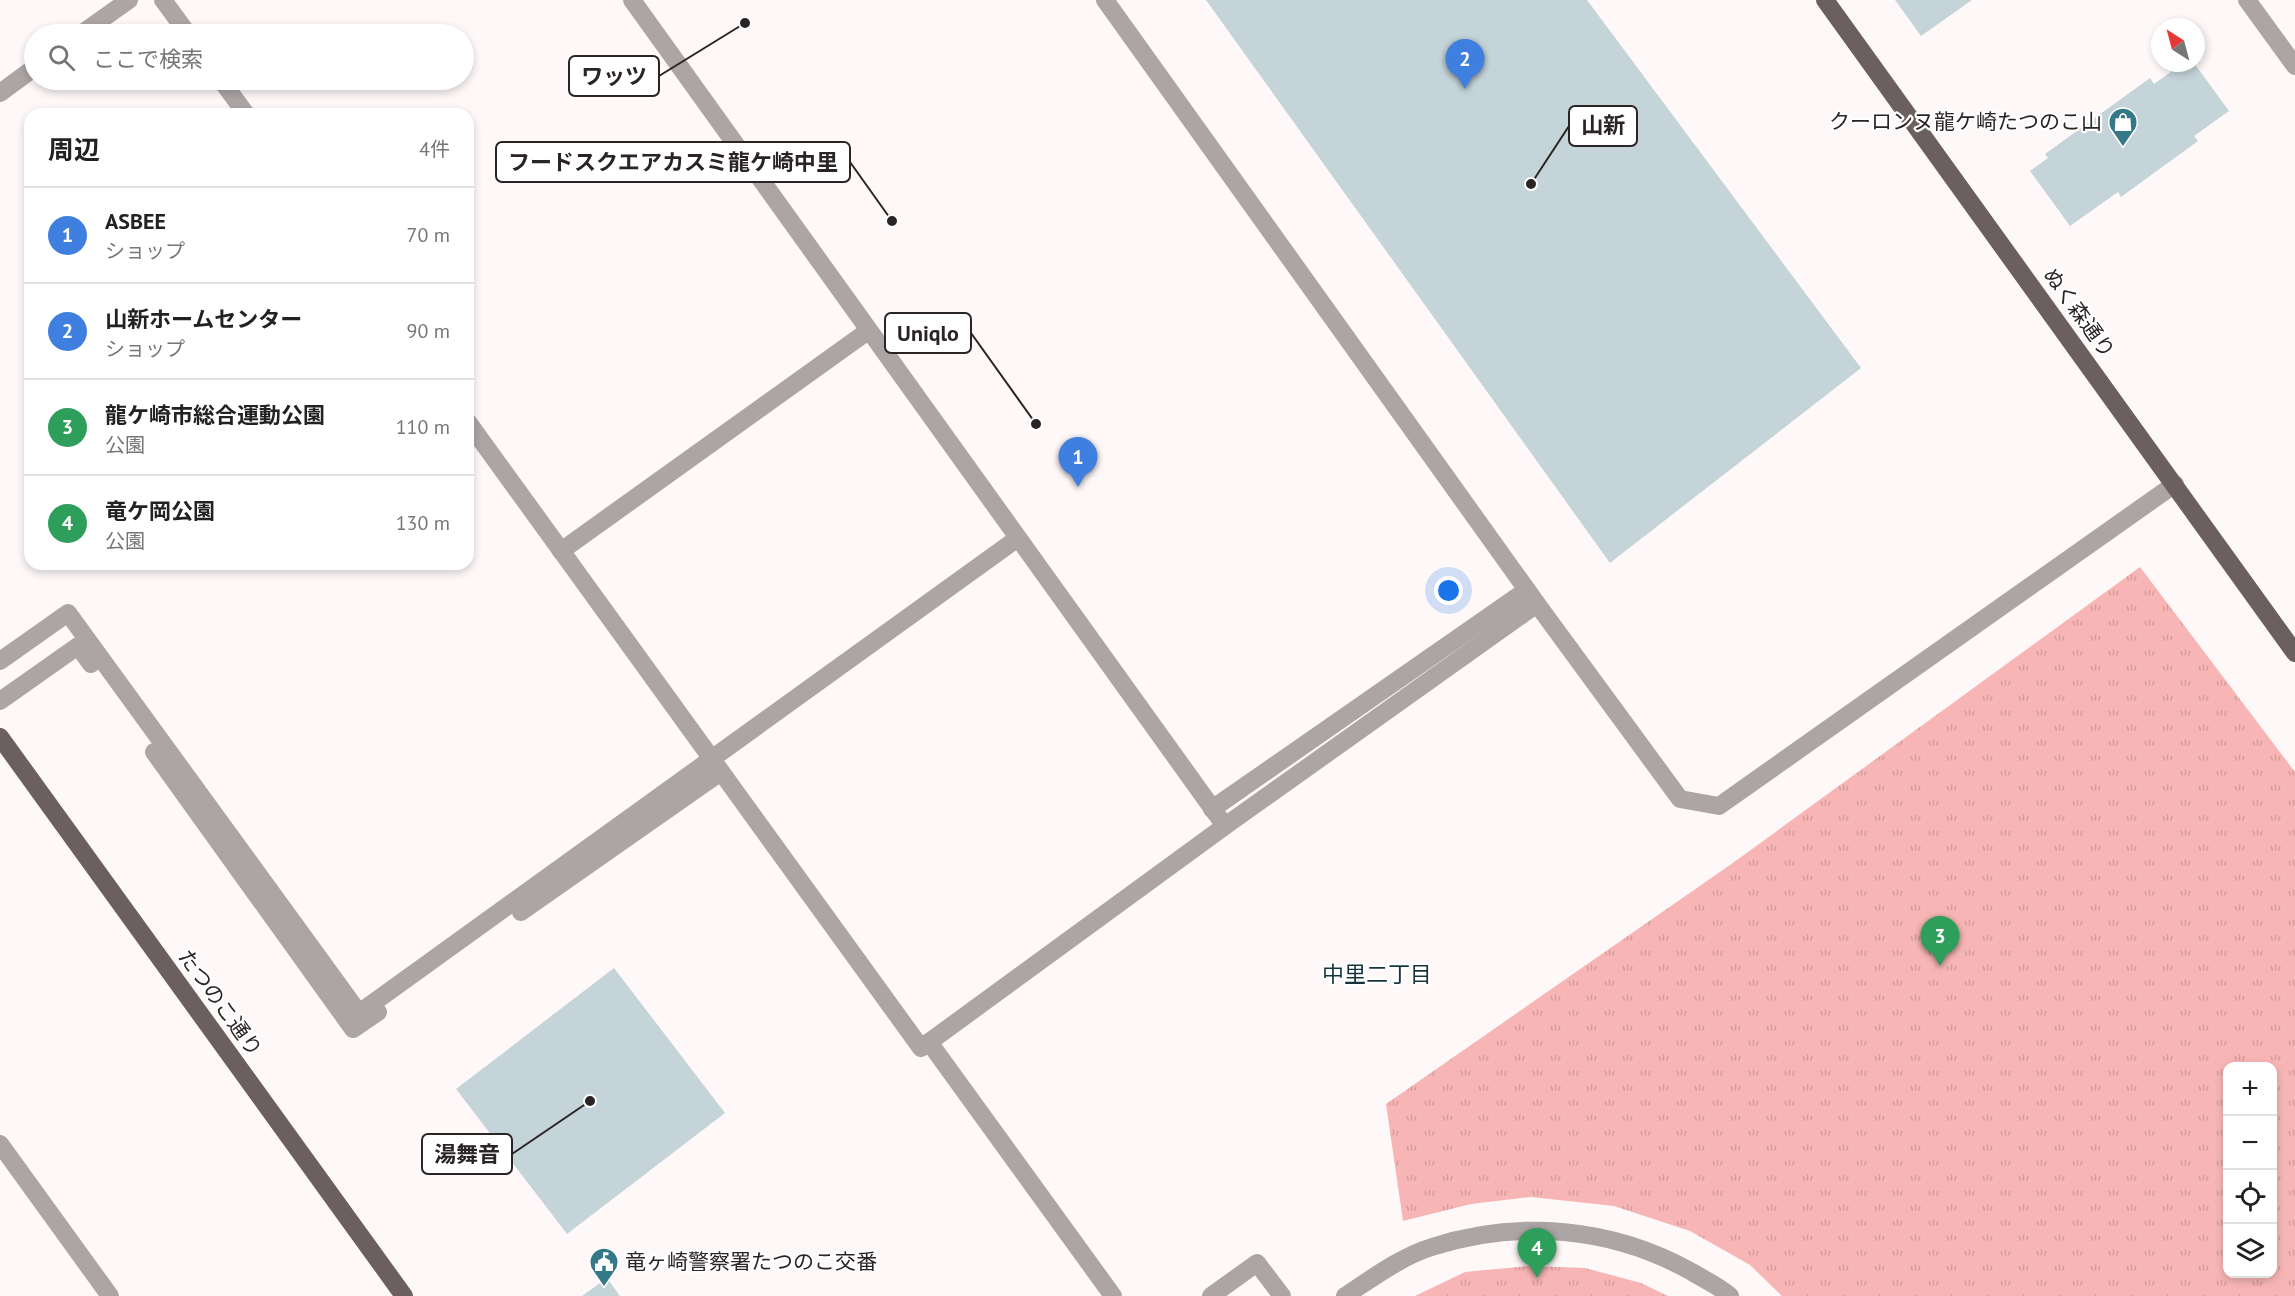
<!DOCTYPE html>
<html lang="ja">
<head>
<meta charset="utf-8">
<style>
	:root { --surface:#fff; --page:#f6f6f6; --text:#222; --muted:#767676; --line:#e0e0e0; --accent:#d93025 }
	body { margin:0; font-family:"PT Sans","Noto Sans JP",sans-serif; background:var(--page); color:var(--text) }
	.controls { position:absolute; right:18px; bottom:18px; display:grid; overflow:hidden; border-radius:12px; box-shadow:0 3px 9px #0003 }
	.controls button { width:54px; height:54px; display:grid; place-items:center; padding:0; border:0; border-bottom:2px solid var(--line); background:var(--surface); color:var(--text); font:30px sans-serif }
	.compass { position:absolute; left:2151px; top:18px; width:54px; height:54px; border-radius:50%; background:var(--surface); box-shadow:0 3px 9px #0003; rotate:324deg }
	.you { position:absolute; left:1449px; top:591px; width:21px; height:21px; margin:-15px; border:4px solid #fff; border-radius:50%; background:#1a73e8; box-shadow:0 0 0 9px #1a73e833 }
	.badge { display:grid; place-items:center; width:39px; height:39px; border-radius:50%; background:var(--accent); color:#fff; font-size:20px; font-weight:700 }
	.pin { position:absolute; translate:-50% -50px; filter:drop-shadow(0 2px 3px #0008) }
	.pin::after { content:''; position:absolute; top:32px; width:21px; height:18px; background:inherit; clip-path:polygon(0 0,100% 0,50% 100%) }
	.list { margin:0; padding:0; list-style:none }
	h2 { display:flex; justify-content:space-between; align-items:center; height:78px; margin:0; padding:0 24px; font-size:26px }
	h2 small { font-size:20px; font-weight:400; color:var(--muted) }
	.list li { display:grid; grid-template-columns:39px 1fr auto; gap:18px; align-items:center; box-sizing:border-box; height:96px; padding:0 24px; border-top:2px solid var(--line) }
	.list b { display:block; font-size:22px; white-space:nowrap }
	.list p { margin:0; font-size:20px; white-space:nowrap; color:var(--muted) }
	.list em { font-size:20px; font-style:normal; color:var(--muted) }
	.icon { flex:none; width:33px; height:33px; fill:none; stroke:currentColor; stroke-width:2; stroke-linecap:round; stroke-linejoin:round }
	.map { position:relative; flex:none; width:2295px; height:1296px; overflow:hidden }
	.search { position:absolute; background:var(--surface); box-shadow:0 3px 9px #0003; left:24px; top:24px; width:450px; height:66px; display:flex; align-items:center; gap:15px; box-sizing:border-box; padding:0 21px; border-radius:33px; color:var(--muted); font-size:22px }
	.panel { position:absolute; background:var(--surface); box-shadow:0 3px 9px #0003; left:24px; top:108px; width:450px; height:462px; border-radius:18px }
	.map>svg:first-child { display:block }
	.park { fill:url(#park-tufts); fill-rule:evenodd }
	.building { fill:#c4d4d8 }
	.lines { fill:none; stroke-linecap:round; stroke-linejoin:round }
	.minor { stroke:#aca5a5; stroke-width:18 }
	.major { stroke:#6b605f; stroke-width:18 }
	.labels { text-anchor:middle; stroke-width:4.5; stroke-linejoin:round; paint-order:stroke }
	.poi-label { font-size:21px; fill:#2a2424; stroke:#fff; text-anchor:end }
	.street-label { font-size:21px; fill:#2a2424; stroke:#fff }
	.neighbourhood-label { font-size:22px; fill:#14343c; stroke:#fff }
	.leader { fill:none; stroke:#2a2424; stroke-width:2 }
	.callout-dot { fill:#2a2424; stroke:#fff; stroke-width:2 }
	.callout { fill:#fff; stroke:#2a2424; stroke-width:2 }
	.callout-label { font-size:22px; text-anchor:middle; font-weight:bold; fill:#2a2424 }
</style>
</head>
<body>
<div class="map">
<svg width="2295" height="1296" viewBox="0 0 2295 1296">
	<defs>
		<pattern id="park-tufts" width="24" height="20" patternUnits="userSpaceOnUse" patternTransform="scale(1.5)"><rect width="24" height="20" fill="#f7b6b5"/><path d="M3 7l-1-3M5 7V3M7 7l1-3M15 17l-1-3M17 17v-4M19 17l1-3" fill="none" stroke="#d49c9c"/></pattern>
	</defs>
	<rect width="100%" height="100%" fill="#fff8f8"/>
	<!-- park -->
	<g class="park">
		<path d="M2140,567l155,205v524h-513l-32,-31 -60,-34 -76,-25 -83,-9 -60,7 -68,17 -17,-117 344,-239zM2228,1066h44v208h-44z"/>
		<path d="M1530,1266l55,2 56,15 27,13h-253l50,-24z"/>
	</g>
	<!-- building -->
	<g class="building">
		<path d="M1206,0h381l274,368 -251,195z"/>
		<path d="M1895,0h77l-51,36z"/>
		<path d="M2183,63h11l35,48 -35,25 4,5 -77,56 -3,-5 -48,34 -40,-55 18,-13 -3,-4 105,-76 4,6z"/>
		<path d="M614,968l111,145 -158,121 -111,-145z"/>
		<path d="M607,1278l13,18h-38z"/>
	</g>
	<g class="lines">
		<!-- minor -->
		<g class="minor">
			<path d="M163,0l25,34"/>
			<path d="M1105,0l432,604 143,195 39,7 456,-322"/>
			<path d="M2247,0l48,66"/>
			<path d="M81,34l48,-34"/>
			<path d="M221,80l25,34"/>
			<path d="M0,93l34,-25"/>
			<path d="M468,422l453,626 304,-222 -593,-826"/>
			<path d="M561,551l307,-220"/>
			<path d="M0,661l68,-48 291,400 659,-475"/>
			<path d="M0,701l78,-55 13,18"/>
			<path d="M154,752l199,277 25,-17"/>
			<path d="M1212,809l315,-219"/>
			<path d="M1225,826l312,-222"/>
			<path d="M521,912l200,-140"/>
			<path d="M929,1042l184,254"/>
			<path d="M0,1144l110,152"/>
			<path d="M1211,1296l46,-33 25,33"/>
			<path d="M1345,1296c26,-17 57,-40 87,-49 87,-28 180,-20 260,25 13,8 27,14 38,24"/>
		</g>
		<!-- major -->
		<g class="major">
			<path d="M1825,0l470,653"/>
			<path d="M0,737l404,559"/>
		</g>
	</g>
	<!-- icons -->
	<defs>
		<g id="shop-pin" transform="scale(1.5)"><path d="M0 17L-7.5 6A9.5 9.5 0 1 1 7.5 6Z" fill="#357888" stroke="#fff"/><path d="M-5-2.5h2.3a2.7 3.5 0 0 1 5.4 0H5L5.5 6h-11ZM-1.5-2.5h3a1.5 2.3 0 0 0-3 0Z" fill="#fff"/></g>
		<g id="civic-pin" transform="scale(1.5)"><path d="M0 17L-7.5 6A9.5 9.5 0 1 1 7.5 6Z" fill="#357888" stroke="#fff"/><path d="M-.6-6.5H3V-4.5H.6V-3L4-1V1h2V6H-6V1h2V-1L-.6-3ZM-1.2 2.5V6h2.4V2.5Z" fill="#fff"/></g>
	</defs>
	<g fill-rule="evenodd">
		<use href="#shop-pin" x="2123" y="122"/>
		<use href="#civic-pin" x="604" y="1262"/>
	</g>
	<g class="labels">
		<!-- poi labels -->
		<g class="poi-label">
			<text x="2102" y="129">クーロンヌ龍ケ崎たつのこ山</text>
			<text x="625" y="1269" text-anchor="start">竜ヶ崎警察署たつのこ交番</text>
		</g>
		<!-- street labels -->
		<g class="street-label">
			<text transform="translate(2079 313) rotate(54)" y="7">ぬく森通り</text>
			<text transform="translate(220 1003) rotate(54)" y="7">たつのこ通り</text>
		</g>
		<!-- neighbourhood labels -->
		<g class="neighbourhood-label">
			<text x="1377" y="982">中里二丁目</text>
		</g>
	</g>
	<!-- callouts -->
	<path class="leader" d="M745 23L659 76M1531 184L1569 126M892 221L850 162M1036 424L971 333M590 1101L512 1154"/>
	<g class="callout-dot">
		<circle cx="745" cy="23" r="6"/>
		<circle cx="1531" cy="184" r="6"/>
		<circle cx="892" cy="221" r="6"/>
		<circle cx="1036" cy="424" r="6"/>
		<circle cx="590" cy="1101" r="6"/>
	</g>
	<g class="callout">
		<rect x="569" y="56" width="90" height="40" rx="6"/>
		<rect x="1569" y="106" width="68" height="40" rx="6"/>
		<rect x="496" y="142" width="354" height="40" rx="6"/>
		<rect x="885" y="313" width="86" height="40" rx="6"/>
		<rect x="422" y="1134" width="90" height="40" rx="6"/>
	</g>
	<g class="callout-label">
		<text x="614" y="84">ワッツ</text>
		<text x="1603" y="133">山新</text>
		<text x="673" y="170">フードスクエアカスミ龍ケ崎中里</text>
		<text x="928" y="341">Uniqlo</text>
		<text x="467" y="1162">湯舞音</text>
	</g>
</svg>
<div class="controls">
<button>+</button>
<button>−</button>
<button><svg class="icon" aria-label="locate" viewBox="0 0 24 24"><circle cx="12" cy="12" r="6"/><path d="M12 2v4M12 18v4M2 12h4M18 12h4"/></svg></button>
<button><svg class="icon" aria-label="layers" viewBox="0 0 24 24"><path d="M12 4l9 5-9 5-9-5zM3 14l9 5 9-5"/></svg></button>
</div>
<svg class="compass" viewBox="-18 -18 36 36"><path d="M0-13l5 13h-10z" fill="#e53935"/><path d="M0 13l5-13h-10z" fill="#767676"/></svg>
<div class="you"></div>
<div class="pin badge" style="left:1078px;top:487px;background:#3f7fe0">1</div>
<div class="pin badge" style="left:1465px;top:89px;background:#3f7fe0">2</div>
<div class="pin badge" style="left:1940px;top:966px;background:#2e9e5b">3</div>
<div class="pin badge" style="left:1537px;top:1278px;background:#2e9e5b">4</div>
<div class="search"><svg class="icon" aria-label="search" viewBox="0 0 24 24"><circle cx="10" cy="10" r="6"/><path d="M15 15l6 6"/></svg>ここで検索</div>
<section class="panel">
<h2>周辺<small>4件</small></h2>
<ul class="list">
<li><span class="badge" style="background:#3f7fe0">1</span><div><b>ASBEE</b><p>ショップ</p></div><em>70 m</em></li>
<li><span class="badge" style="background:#3f7fe0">2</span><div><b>山新ホームセンター</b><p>ショップ</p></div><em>90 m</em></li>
<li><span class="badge" style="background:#2e9e5b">3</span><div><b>龍ケ崎市総合運動公園</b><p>公園</p></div><em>110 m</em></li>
<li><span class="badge" style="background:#2e9e5b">4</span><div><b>竜ケ岡公園</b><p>公園</p></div><em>130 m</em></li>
</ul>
</section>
</div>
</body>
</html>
